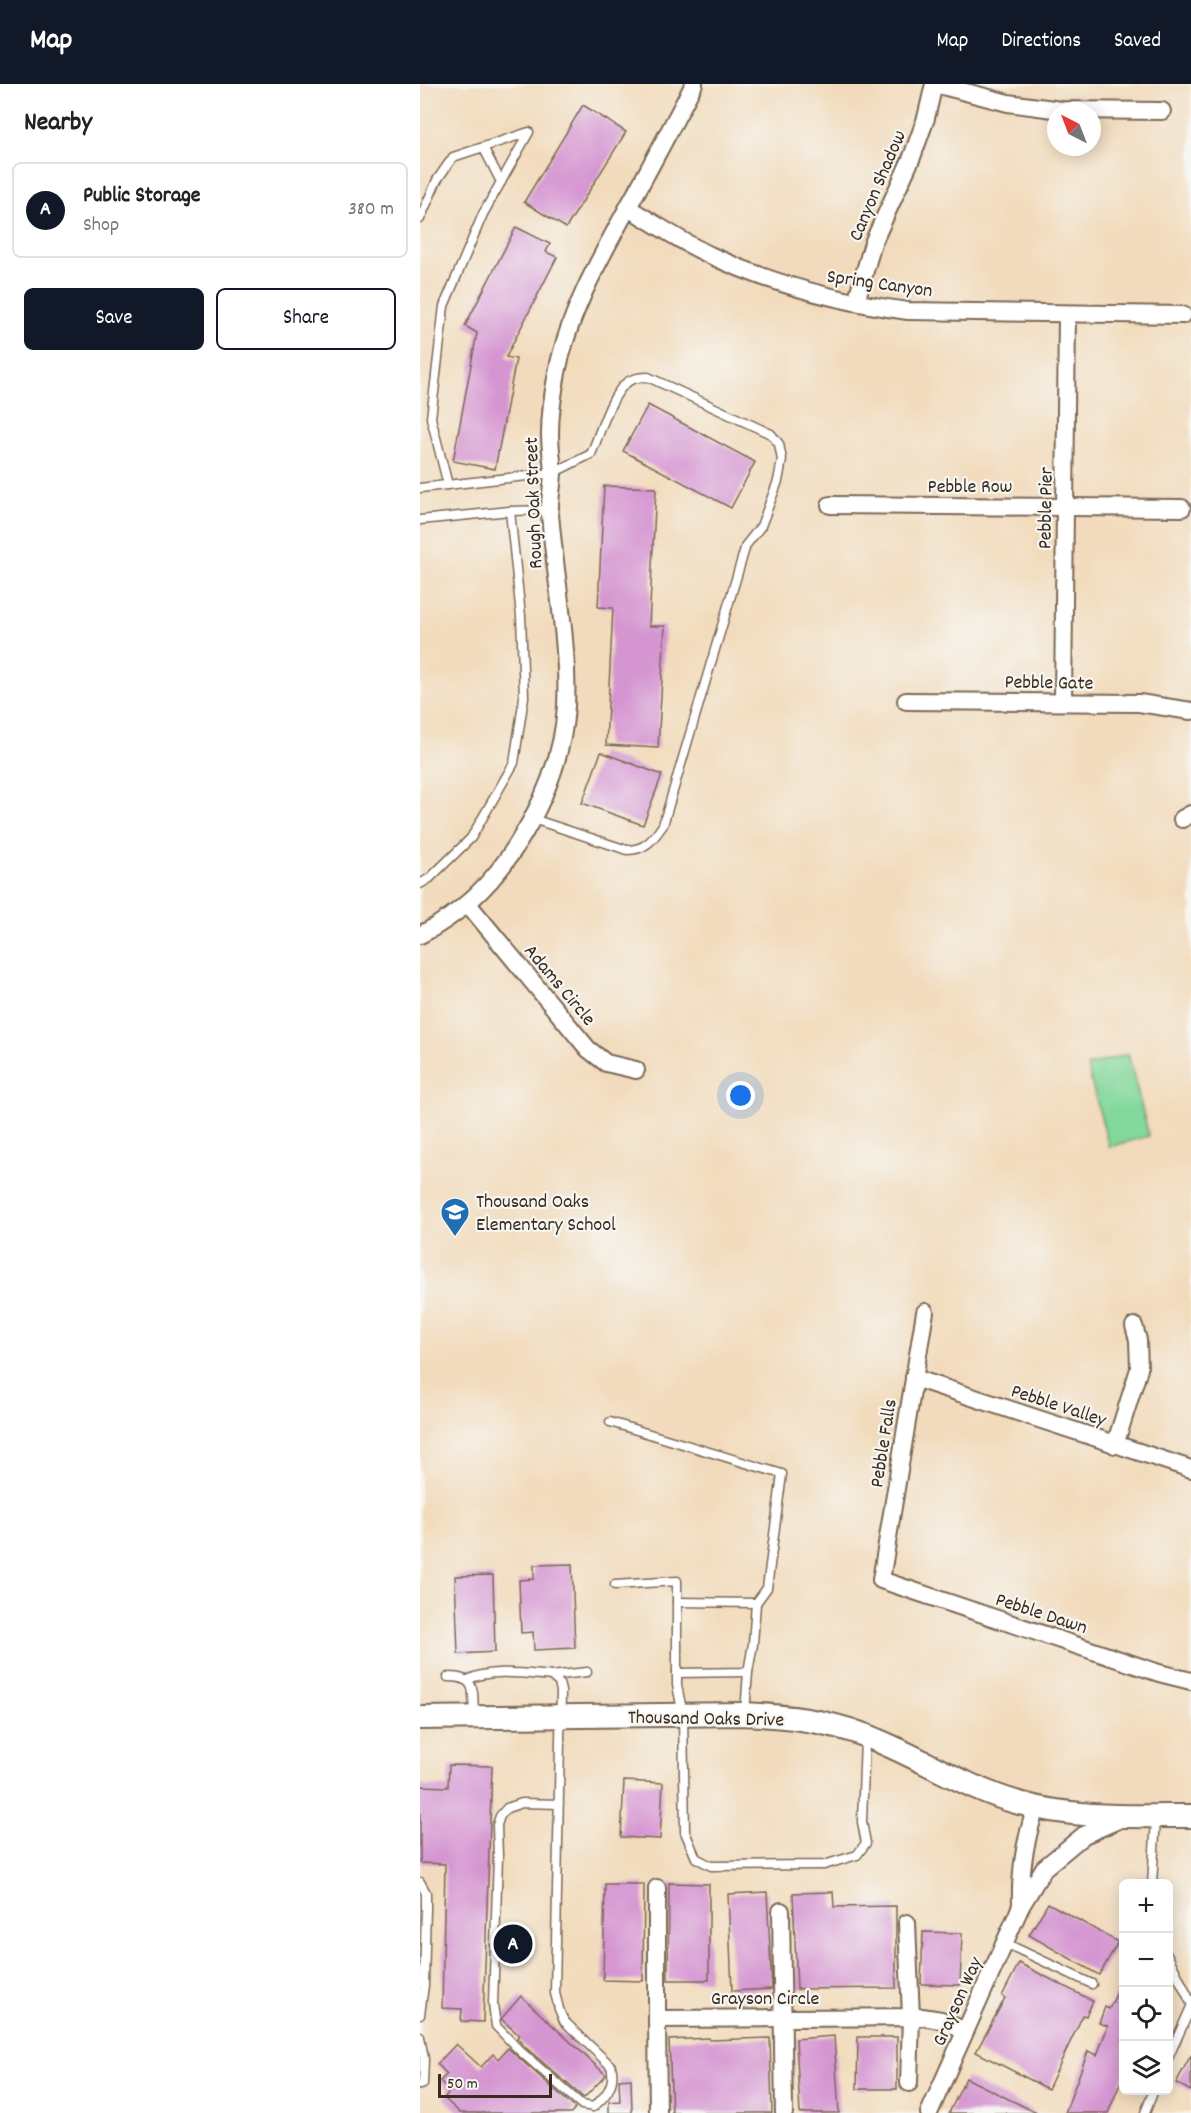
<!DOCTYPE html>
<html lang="en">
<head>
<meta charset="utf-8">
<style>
	:root { --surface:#fff; --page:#f6f6f6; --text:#222; --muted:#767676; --line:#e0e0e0; --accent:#111827 }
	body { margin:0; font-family:Dekko,sans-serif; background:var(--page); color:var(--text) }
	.controls { position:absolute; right:18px; bottom:18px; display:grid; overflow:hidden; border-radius:9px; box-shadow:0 3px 15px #0003 }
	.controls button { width:54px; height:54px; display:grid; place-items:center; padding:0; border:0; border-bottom:2px solid var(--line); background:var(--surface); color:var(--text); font:30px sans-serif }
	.compass { position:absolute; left:627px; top:18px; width:54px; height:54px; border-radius:50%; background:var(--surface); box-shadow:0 3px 15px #0003; rotate:318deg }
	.scale { position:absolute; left:18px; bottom:15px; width:114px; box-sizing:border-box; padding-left:6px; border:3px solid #3b2a1e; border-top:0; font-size:16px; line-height:21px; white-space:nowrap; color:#3b2a1e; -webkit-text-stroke:4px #f6f6f2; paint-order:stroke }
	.you { position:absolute; left:321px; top:1012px; width:21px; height:21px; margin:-15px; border:4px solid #fff; border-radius:50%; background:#1a73e8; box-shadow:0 0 0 9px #1a73e833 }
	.badge { display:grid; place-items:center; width:39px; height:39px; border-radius:50%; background:var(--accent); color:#fff; font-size:20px; font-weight:700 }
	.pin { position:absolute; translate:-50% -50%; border:3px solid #fff; box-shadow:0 2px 6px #0006 }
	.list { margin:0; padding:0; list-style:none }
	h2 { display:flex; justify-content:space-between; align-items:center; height:78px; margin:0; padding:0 24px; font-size:26px }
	h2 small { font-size:20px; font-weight:400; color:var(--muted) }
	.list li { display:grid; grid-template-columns:39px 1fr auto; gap:18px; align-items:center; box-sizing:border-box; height:96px; margin:0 12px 12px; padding:0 12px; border:2px solid var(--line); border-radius:9px }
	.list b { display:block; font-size:22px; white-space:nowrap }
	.list p { margin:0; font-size:20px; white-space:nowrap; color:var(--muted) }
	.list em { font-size:20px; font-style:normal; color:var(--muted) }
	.actions { display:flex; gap:12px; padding:18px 24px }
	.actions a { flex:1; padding:14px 0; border:2px solid var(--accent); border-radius:9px; text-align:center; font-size:21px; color:var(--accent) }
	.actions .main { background:var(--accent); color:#fff }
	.icon { flex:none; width:33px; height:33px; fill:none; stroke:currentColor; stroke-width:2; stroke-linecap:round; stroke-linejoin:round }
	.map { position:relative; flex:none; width:771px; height:2029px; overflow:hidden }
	header { display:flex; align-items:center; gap:36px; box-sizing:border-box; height:84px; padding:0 30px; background:var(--accent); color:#fff }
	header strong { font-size:28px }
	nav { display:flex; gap:33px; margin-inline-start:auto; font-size:21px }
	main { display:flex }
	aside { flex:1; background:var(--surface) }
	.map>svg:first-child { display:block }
	.green { fill:#83d89b; stroke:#5f815c; stroke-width:1.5 }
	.building { fill:#d595d1 }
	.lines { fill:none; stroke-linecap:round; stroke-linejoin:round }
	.lane-casing { stroke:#7b6855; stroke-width:11 }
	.street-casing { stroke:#7b6855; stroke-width:20 }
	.secondary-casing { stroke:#7b6855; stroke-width:26 }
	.lane { stroke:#fff; stroke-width:8 }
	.street { stroke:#fff; stroke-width:16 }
	.secondary { stroke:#fff; stroke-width:22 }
	.labels { text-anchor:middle; stroke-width:4.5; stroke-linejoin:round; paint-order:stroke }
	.street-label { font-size:20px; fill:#3b2a1e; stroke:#f6f6f2 }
	.poi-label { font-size:20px; fill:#3b2a1e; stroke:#f6f6f2; text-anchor:start }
</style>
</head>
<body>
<header>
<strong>Map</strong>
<nav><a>Map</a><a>Directions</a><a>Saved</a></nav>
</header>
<main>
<aside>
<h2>Nearby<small></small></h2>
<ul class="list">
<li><span class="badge">A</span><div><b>Public Storage</b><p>Shop</p></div><em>380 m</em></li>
</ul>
<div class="actions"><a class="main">Save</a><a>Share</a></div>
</aside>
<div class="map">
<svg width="771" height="2029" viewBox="0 0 771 2029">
	<rect width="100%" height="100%" fill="#f6f6f2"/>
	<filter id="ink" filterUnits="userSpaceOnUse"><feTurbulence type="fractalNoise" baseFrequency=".0167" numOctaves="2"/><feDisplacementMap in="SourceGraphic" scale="12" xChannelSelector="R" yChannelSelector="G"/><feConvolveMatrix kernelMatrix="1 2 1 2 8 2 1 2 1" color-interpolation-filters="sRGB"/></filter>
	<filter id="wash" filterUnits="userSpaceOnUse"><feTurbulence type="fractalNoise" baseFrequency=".008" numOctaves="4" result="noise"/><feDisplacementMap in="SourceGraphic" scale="24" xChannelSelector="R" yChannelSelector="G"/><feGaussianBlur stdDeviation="1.35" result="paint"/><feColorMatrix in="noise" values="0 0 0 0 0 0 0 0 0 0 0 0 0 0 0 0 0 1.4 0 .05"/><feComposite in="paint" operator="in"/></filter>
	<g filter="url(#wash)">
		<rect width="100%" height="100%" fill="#f2dbbc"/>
		<!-- green -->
		<path class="green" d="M708,970l21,82 -40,11 -22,-81z"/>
		<g id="blocks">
			<!-- building -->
			<g class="building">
				<path d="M163,21l43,27 -60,96 -42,-26z"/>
				<path d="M96,143l34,17 -4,8 11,5 -51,100 10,2 -21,110 -42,-8 24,-128 -12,-7z"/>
				<path d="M228,321l107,57 -24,46 -108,-57z"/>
				<path d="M184,402l52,2 -7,138h16l-7,122 -52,-3 7,-137 -15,-1z"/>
				<path d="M181,668l61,23 -19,50 -61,-22z"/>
				<path d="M152,1480l3,84 -41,2 -1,-18 -12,1 -2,-53 15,-1v-14z"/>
				<path d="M73,1491l2,77 -37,2 -3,-78z"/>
				<path d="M29,1681l43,1 -9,256 -22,-1 1,-12 -20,-1 3,-144 -25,-1v-77l28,1z"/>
				<path d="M204,1697l39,2 -3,56 -39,-2z"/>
				<path d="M249,1799l40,1v96h-41z"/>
				<path d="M185,1800h39l-1,97 -40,-1z"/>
				<path d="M347,1808l5,97 -40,2 -4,-97z"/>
				<path d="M413,1808l1,15 62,-1v82l-99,1 -4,-96z"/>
				<path d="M628,1819l70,39 -19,33 -70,-40z"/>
				<path d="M503,1848l39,1 -2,52 -39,-1z"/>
				<path d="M599,1879l74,38 -7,15 -3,-1 -35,74 -72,-37 29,-54 -3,-2z"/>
				<path d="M704,1894v96l-16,39h-43l23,-62 9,4 11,-29 -9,-3 6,-16 4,2z"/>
				<path d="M101,1912l85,79 -22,23 -60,-52 -7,-8 2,-3 -18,-16z"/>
				<path d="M414,1952l5,77h-39l-4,-74z"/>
				<path d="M438,1953h39v52h-40z"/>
				<path d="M289,1954v2l61,-2 2,75h-100l-3,-73z"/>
				<path d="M36,1960l25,23 12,-13 5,5 10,-11 67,60 -4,5h-111l-16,-15 6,-7 -10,-10 7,-7 -10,-10z"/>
				<path d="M771,1971v36l-15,-8z"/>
				<path d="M546,1994l71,35h-88z"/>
				<path d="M211,1995l1,34h-23v-11l11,-1 -1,-21z"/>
			</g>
		</g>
	</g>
	<g filter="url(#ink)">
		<use href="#blocks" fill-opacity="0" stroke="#7b6855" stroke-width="1.5"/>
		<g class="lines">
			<!-- lane casing -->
			<g class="lane-casing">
				<g id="lane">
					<path d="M63,63l18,35"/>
					<path d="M0,135l17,-39 16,-23 76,-25 -46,82 -39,92 -13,112 17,67"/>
					<path d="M0,404l133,-15 38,-19c9,-20 18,-55 34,-70 6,-6 14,-7 23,-7l123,57 8,10 3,16 -4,21 -17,45 -15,19 -83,280c-10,15 -18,25 -36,25l-94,-31"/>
					<path d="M0,436l90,-9 39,-1"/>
					<path d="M0,800l10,-6 41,-40 43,-75 10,-66 -3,-81 -11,-105"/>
					<path d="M190,1338l172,52 -15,114 -11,15"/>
					<path d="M195,1501l62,-4v104l6,30 2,117 11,26 15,8 113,-1 33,-10 9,-12 -4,-21 3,-83"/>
					<path d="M257,1589l71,-1 5,-28 3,-41 -79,-1"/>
					<path d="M131,1592l36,-4"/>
					<path d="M28,1593c31,0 24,15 26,40"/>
					<path d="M48,1596c20,-12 60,-6 83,-4l8,7 2,8 -6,302 4,16 5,12 47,45c5,17 -5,31 -18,41l-11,-2 -62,-54 -24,-25 -3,-22 5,-147 -1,-32 3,-9 7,-8 15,-5 37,1"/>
					<path d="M325,1629l3,-41"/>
					<path d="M0,1798l6,11v15l-2,77 -4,30"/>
					<path d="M732,1800l4,-66"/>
					<path d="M585,1859l87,41"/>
					<path d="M748,1872l23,47"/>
					<path d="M0,1953l4,22 -1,25 -3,1"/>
					<path d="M748,1974l23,-51"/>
					<path d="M725,2029l9,-23"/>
				</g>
			</g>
			<!-- street casing -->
			<g class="street-casing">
				<g id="street">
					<path d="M515,0l73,19 53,7 101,1"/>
					<path d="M208,124c28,16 55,35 84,48 63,29 128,46 196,55l275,4"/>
					<path d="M436,218l17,-59 39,-86 14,-39 8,-34"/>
					<path d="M410,421l352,3"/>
					<path d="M486,617l233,2 52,8"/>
					<path d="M643,618l4,-388"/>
					<path d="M762,735l9,-5"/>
					<path d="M48,820l120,145 18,14 30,7"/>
					<path d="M0,851c41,-21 74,-53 98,-92 26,-41 45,-88 48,-137 3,-62 -11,-130 -16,-192 -1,-15 3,-29 3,-43 -1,-12 -3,-25 -3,-37 0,-21 3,-41 7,-61 11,-58 42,-113 70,-164 23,-41 45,-83 67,-125"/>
					<path d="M505,1228l-44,268 278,93 32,8"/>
					<path d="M494,1294l277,91"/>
					<path d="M695,1361l24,-76 -1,-29 -4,-14"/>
					<path d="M237,1804v131"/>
					<path d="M601,1821c-1,-35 4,-64 15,-98"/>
					<path d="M361,1827l3,202"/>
					<path d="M487,1839l4,94 -2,66"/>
					<path d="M238,2029l-1,-94 265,-2 19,3 24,11"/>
					<path d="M509,2029l92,-207 23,-38 40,-33 39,-17"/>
				</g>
			</g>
			<!-- secondary casing -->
			<g class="secondary-casing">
				<path id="secondary" d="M0,1634l323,-4c42,2 82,6 121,21 53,20 101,53 155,68 57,16 113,13 172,13"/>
			</g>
			<!-- lane -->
			<use href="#lane" class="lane"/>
			<!-- street -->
			<use href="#street" class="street"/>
			<!-- secondary -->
			<use href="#secondary" class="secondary"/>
		</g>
	</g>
	<!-- icons -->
	<defs>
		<g id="school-pin" transform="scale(1.5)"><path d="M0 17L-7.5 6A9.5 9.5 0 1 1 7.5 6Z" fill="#1f6fb2" stroke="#f6f6f2"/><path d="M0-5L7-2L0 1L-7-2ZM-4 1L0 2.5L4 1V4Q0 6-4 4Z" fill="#fff"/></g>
	</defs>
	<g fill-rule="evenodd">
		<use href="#school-pin" x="35" y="1128"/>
	</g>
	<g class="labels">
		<!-- street labels -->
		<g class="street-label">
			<text transform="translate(456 101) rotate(-67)" y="7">Canyon Shadow</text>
			<text transform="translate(460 198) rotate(8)" y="7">Spring Canyon</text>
			<text x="550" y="408">Pebble Row</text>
			<text transform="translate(112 419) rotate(-92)" y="7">Rough Oak Street</text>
			<text transform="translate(624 424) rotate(-89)" y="7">Pebble Pier</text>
			<text transform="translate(629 597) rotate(1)" y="7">Pebble Gate</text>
			<text transform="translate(141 900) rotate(50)" y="7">Adams Circle</text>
			<text transform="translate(639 1320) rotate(18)" y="7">Pebble Valley</text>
			<text transform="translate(462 1359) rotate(-81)" y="7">Pebble Falls</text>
			<text transform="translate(622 1528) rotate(18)" y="7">Pebble Dawn</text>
			<text transform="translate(286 1633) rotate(1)" y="7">Thousand Oaks Drive</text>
			<text x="345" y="1920">Grayson Circle</text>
			<text transform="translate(536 1917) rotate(-66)" y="7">Grayson Way</text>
		</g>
		<!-- poi labels -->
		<g class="poi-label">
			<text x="56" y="1123">Thousand Oaks<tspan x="56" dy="23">Elementary School</tspan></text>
		</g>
	</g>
</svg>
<div class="controls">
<button>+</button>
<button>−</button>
<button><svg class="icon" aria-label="locate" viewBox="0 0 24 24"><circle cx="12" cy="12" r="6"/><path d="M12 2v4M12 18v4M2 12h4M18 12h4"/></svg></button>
<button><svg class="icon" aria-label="layers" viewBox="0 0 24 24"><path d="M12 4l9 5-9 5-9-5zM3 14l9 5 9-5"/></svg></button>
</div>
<svg class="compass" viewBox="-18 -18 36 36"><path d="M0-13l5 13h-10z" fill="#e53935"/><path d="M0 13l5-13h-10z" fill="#767676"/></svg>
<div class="scale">50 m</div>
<div class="you"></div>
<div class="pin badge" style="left:93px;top:1860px">A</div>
</div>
</main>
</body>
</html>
